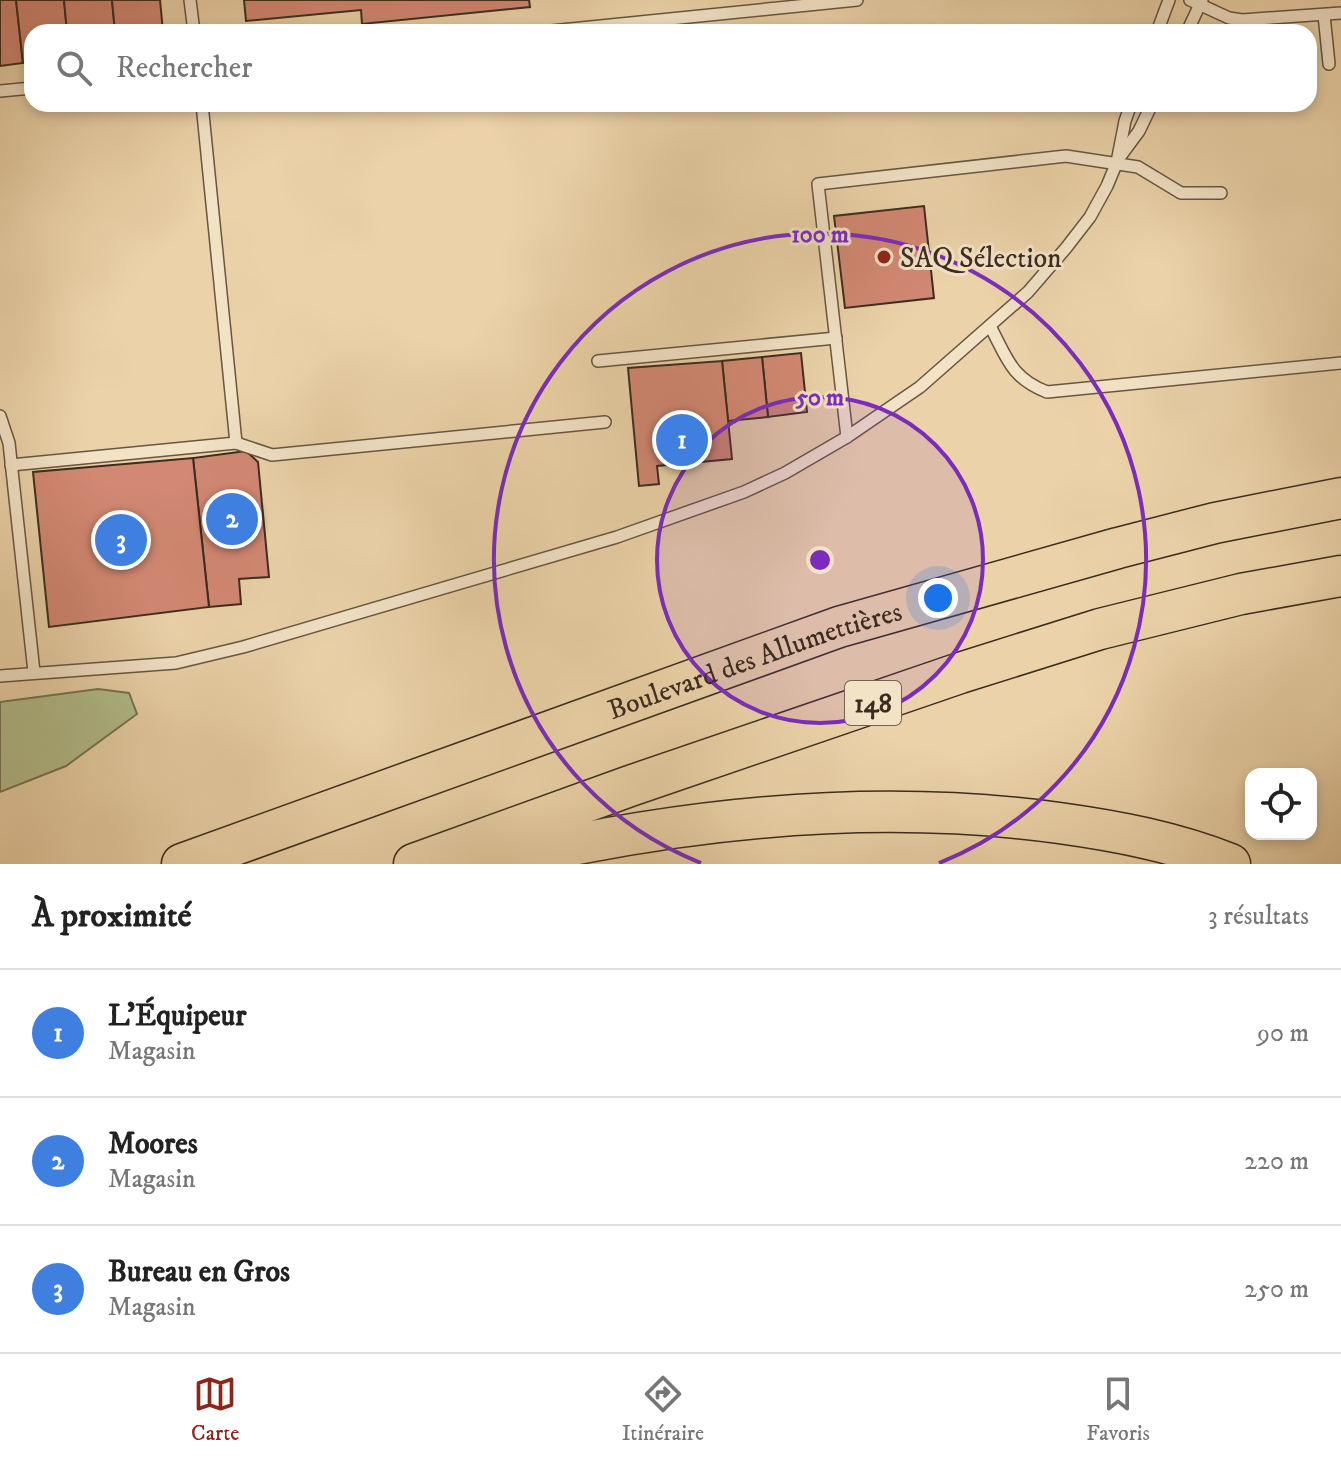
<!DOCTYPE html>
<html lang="fr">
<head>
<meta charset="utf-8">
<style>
	:root { --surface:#fff; --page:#f6f6f6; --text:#222; --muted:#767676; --line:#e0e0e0; --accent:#8f2418 }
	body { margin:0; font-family:"IM FELL DW Pica",serif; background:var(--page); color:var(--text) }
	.controls { position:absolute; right:24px; bottom:24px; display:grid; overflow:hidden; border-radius:16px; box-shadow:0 4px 12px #0003 }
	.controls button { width:72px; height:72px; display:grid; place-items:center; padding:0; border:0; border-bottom:2px solid var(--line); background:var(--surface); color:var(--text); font:40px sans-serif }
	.you { position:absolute; left:938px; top:598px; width:28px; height:28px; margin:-20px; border:6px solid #fff; border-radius:50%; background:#1a73e8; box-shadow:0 0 0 12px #1a73e833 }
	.badge { display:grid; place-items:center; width:52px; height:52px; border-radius:50%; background:var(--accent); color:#fff; font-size:26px; font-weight:700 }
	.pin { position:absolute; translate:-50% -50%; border:4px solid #fff; box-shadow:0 2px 8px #0006 }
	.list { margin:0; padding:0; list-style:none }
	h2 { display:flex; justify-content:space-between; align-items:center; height:104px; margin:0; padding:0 32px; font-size:34px }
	h2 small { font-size:26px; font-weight:400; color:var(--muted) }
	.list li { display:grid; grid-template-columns:52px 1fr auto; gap:24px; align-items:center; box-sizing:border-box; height:128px; padding:0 32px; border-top:2px solid var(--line) }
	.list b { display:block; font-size:30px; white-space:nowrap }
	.list p { margin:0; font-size:26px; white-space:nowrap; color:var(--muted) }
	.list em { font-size:26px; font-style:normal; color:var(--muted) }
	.icon { flex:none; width:44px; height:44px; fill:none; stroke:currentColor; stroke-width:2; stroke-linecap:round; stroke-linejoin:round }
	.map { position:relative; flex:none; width:1341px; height:864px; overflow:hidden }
	.search { position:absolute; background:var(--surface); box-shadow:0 4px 12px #0003; left:24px; right:24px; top:24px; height:88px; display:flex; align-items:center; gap:20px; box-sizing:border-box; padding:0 28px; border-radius:24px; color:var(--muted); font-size:30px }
	.sheet { height:488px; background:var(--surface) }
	nav { display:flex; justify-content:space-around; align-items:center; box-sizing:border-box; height:112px; border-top:2px solid var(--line); background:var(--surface); font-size:22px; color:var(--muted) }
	nav a { display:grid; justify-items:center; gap:4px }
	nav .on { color:var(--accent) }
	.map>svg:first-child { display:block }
	.green { fill:#b3bd8b; stroke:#777456; stroke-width:2 }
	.building { fill:#d28873; stroke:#3b2c20; stroke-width:2 }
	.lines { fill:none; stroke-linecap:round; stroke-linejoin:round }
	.lane-casing { stroke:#675642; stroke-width:14 }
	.highway-casing { stroke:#3b2c20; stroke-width:43 }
	.lane { stroke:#f2e2c6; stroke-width:11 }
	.highway { stroke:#ebd2a8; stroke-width:40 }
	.ring { fill:none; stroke:#7b2cbf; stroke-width:4 }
	.poi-dot { fill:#8f2418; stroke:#f2e2c6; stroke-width:3 }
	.labels { text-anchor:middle; stroke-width:6; stroke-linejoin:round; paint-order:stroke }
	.shield { fill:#f2e2c6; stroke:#726352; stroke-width:2 }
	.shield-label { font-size:26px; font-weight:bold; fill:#3b2c20 }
	.poi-label { font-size:28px; fill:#3b2c20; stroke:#f2e2c6; text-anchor:start }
	.street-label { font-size:28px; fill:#3b2c20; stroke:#f2e2c6 }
	.centre { fill:#7b2cbf; stroke:#f2e2c6; stroke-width:4 }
	.ring-label { font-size:24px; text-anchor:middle; font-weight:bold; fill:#7b2cbf; stroke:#f2e2c6; stroke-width:6; stroke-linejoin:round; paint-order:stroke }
</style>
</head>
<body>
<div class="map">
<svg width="1341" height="864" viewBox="0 0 1341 864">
	<rect width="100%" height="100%" fill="#ebd2a8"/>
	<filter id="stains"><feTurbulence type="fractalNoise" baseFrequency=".0025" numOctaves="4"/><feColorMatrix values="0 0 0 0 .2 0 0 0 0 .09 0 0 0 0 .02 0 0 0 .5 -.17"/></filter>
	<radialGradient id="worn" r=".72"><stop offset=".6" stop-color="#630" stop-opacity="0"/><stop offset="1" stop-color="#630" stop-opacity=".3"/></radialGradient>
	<!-- green -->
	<path class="green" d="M98,689l31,4 8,21 -71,52 -66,26v-90z"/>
	<!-- building -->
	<g class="building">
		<path d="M0,0h16l7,63 -23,3z"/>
		<path d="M16,0h48l3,32h-35v31h-9z"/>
		<path d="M64,0h48l3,32h-48z"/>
		<path d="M112,0h48l3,32h-48z"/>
		<path d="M244,0h285l1,7 -168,17 -1,-14 -115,11z"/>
		<path d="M924,206l10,92 -89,10 -11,-92z"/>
		<path d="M801,353l6,59 -39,5 -6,-60z"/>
		<path d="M762,357l6,60 -40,4 -6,-60z"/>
		<path d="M722,361l10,98 -75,7 2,18 -20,2 -11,-118z"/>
		<path d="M246,451l12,11 11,115 -30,2 2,25 -32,3 -16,-149z"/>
		<path d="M193,458l16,149 -160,20 -16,-155z"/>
	</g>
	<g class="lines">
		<!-- lane casing -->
		<g class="lane-casing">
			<g id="lane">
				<path d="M190,0l4,32"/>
				<path d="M1190,0l39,18 13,2 99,-7"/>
				<path d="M1324,15l5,49"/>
				<path d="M541,32l316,-32"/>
				<path d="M1157,32l12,-32"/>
				<path d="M1187,32l15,-32"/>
				<path d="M0,91l32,-3"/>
				<path d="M202,104l34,339"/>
				<path d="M1119,158l20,-27 13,-27"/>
				<path d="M990,326c17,32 21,52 57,66l294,-29"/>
				<path d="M598,361l238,-23"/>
				<path d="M0,416l9,27 25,229"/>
				<path d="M847,437l-29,-253 248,-28 72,11 43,26h40"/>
				<path d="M11,465l225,-22 36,12 333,-33"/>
				<path d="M0,676l176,-13 67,-16 374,-110 127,-45 41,-19 62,-36 73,-50 108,-95 38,-44 24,-31 17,-31 10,-24 8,-41 6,-17"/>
			</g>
		</g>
		<!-- highway casing -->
		<g class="highway-casing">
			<g id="highway">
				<path id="s1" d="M182,864l657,-237 279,-79 97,-25 126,-25"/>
				<path d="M414,864l216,-78 330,-113 140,-44 141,-35 100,-18"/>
				<path d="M486,864c186,-45 383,-67 573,-41 58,8 116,19 171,41"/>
			</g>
		</g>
		<!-- lane -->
		<use href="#lane" class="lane"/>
		<!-- highway -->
		<use href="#highway" class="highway"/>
	</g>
	<!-- distance rings -->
	<circle cx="820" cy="560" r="163" fill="#7b2cbf" fill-opacity=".12"/>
	<g class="ring">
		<circle cx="820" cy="560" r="163"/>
		<path d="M701 863A326 326 0 1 1 939 863"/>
	</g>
	<!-- markers -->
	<circle class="poi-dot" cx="884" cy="257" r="8"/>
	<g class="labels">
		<!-- shield labels -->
		<rect class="shield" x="845" y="681" width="56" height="44" rx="6"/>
		<g class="shield-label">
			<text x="873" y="712">148</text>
		</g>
		<!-- poi labels -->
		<g class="poi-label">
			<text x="900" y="267">SAQ Sélection</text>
		</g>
		<!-- street labels -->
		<g class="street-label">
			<text dy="10" stroke="none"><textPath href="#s1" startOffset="608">Boulevard des Allumettières</textPath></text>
		</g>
	</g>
	<circle cx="820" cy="560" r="12" class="centre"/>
	<g class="ring-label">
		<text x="820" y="242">100 m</text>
		<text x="820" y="405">50 m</text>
	</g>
	<rect width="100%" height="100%" filter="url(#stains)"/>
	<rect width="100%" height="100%" fill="url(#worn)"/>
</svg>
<div class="controls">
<button><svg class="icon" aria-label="locate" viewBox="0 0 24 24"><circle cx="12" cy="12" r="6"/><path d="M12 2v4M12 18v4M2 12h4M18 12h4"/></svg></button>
</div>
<div class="you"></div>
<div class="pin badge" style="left:682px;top:440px;background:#3f7fe0">1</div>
<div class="pin badge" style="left:232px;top:519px;background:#3f7fe0">2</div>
<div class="pin badge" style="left:121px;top:540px;background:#3f7fe0">3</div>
<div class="search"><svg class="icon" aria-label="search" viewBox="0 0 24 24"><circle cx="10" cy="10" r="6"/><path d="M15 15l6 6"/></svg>Rechercher</div>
</div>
<section class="sheet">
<h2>À proximité<small>3 résultats</small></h2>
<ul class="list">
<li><span class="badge" style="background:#3f7fe0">1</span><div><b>L'Équipeur</b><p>Magasin</p></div><em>90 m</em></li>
<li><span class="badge" style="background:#3f7fe0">2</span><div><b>Moores</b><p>Magasin</p></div><em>220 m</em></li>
<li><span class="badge" style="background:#3f7fe0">3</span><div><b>Bureau en Gros</b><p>Magasin</p></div><em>250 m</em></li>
</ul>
</section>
<nav>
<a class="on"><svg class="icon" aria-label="map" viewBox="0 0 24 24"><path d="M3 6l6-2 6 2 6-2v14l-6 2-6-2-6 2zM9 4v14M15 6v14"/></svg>Carte</a>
<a><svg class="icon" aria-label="directions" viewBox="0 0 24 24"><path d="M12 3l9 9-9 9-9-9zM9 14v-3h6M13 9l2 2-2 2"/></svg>Itinéraire</a>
<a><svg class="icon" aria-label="saved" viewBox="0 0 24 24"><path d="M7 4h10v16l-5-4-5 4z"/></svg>Favoris</a>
</nav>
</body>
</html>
